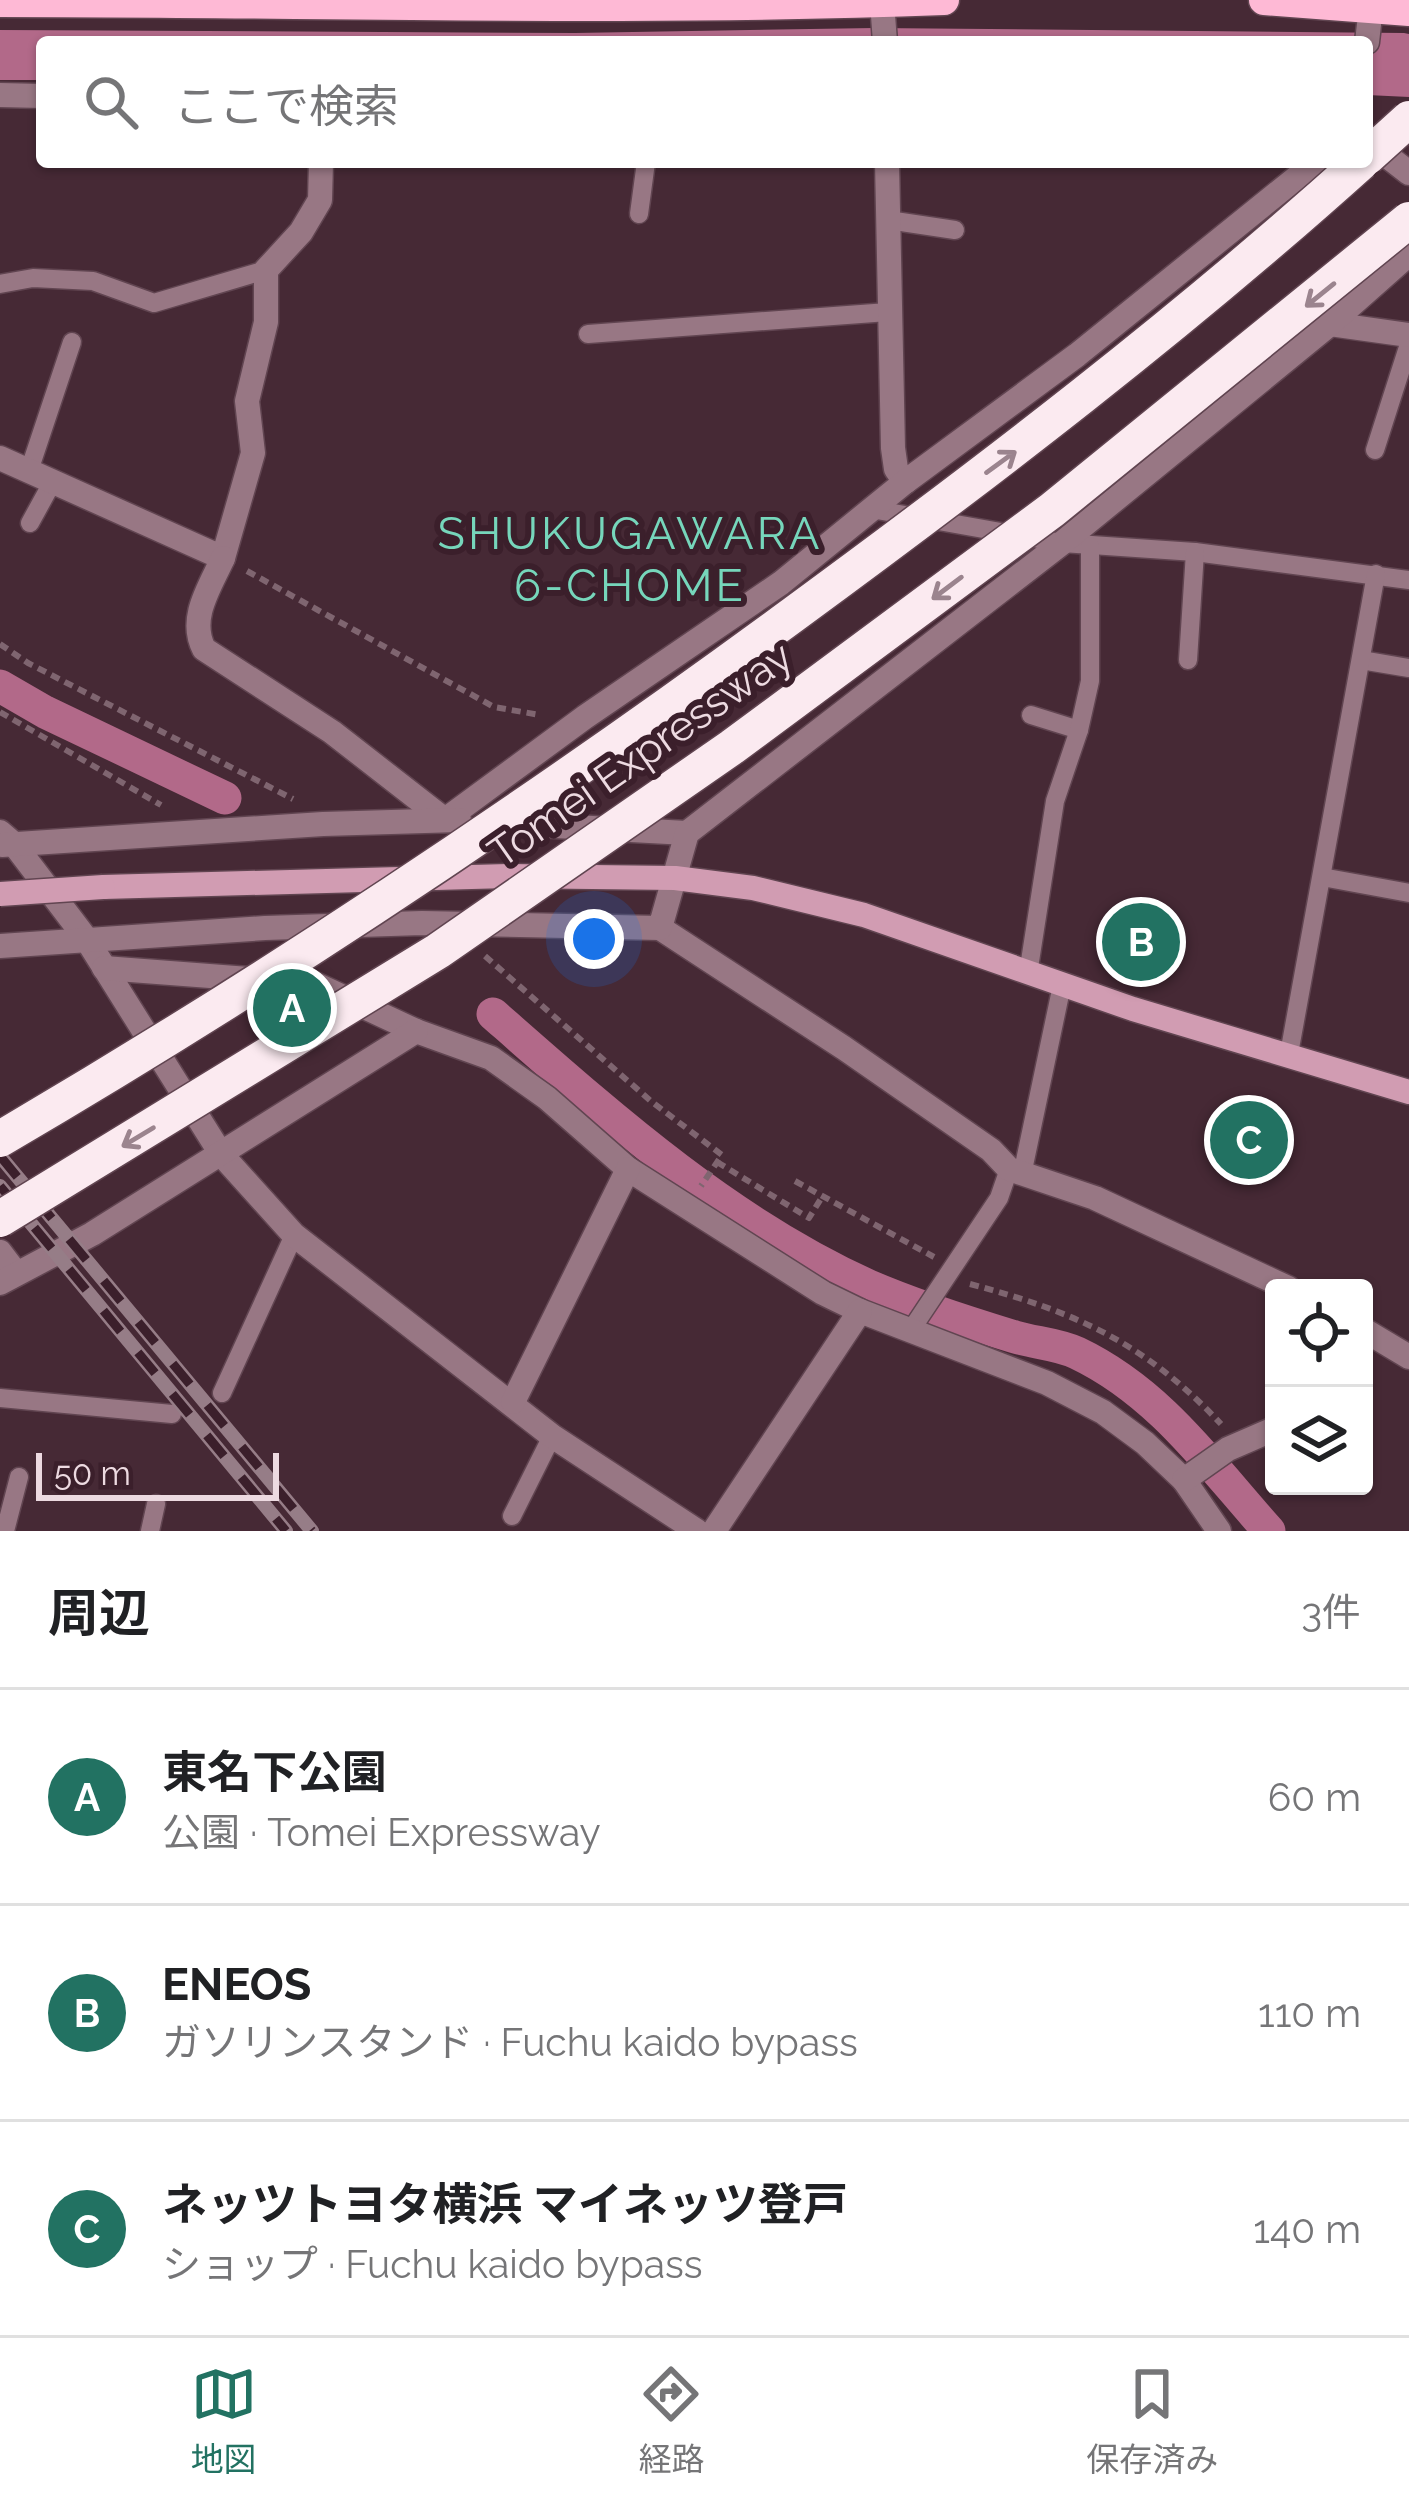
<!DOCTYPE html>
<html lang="ja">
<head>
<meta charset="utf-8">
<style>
	:root { --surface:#fff; --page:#f2f2f2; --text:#202124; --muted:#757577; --line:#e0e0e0; --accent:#227262 }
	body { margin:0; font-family:Raleway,"Noto Sans JP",sans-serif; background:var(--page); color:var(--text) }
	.controls { position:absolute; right:36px; bottom:36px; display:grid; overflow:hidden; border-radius:12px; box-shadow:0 3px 9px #0004 }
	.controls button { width:108px; height:108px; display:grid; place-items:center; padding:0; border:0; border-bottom:3px solid var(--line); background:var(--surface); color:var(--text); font:60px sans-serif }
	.scale { position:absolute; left:36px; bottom:30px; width:243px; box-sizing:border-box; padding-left:12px; border:6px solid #eddae1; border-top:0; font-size:33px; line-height:42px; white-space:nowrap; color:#eddae1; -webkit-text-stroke:9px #3b1f2b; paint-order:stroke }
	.you { position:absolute; left:594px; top:939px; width:42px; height:42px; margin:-30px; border:9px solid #fff; border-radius:50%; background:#1a73e8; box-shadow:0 0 0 18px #1a73e833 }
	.badge { display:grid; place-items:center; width:78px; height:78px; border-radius:50%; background:var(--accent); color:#fff; font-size:39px; font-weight:700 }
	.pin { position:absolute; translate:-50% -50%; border:6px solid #fff; box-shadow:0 3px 12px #0006 }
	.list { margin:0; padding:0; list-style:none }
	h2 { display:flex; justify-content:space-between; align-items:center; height:156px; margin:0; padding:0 48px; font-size:51px }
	h2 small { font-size:39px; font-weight:400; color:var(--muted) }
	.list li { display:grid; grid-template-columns:78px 1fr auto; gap:36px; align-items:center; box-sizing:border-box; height:216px; padding:0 48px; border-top:3px solid var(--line) }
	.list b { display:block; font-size:45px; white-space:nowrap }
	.list p { margin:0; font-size:39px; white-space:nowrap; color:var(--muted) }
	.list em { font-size:39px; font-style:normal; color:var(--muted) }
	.icon { flex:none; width:66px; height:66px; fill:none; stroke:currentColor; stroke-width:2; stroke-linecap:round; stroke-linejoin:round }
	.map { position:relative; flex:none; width:1409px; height:1531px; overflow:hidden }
	.search { position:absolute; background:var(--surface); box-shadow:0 3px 9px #0004; left:36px; right:36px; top:36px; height:132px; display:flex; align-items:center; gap:30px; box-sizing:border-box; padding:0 42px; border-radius:12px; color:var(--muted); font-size:45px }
	.sheet { height:804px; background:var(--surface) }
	nav { display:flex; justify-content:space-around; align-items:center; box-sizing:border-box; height:168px; border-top:3px solid var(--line); background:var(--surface); font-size:33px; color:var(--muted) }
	nav a { display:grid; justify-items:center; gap:6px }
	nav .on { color:var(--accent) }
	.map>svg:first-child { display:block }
	.water { fill:#b26989 }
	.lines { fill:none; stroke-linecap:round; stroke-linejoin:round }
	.canal { stroke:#b26989; stroke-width:33 }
	.lane-casing { stroke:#614551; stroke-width:21 }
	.street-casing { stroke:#614551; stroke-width:27 }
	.secondary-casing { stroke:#614551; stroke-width:27 }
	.primary-casing { stroke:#614551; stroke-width:33 }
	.path { stroke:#7f6570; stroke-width:6; stroke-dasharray:9 6; stroke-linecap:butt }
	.lane { stroke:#987784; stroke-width:18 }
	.street { stroke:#987784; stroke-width:24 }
	.secondary { stroke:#d19cb2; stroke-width:24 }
	.primary { stroke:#feb9d5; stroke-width:30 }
	.rail-casing { stroke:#967d87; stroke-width:14 }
	.rail { stroke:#3b1f2b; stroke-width:9; stroke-dasharray:27; stroke-linecap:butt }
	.secondary-bridge-casing { stroke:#614551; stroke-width:27; stroke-linecap:butt }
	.highway-bridge-casing { stroke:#614551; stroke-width:39; stroke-linecap:butt }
	.secondary-bridge { stroke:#d19cb2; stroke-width:24 }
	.highway-bridge { stroke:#fbeaf0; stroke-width:36 }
	.oneway { stroke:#9b848e }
	.labels { text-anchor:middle; stroke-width:12; stroke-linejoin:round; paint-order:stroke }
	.street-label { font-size:42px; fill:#eddae1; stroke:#3b1f2b }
	.neighbourhood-label { font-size:45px; letter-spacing:3px; fill:#76d6bb; stroke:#3b1f2b }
</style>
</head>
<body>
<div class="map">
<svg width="1409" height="1531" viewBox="0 0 1409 1531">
	<rect width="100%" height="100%" fill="#462935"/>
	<!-- water -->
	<path class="water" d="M874,28l530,5 5,1v63l-42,-2v-53h-1325v38h-42v-50l575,3z"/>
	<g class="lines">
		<!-- canal -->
		<g class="canal">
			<path d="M0,686l45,26 180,86"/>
			<path d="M493,1014c115,101 234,208 376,272 44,19 100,37 146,51 20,6 43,7 62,16 82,39 133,112 192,178"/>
		</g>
		<!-- lane casing -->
		<g class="lane-casing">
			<g id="lane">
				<path d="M639,214l7,-52"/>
				<path d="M888,220l67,10"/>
				<path d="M0,284l33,-6 60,3 61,22 112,-33"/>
				<path d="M588,334l300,-22"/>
				<path d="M1375,450l34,-106"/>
				<path d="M29,471l43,-129"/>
				<path d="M871,509l191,34 133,9 214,28"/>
				<path d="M30,523l23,-42"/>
				<path d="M1188,660l7,-108"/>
				<path d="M1361,660l48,8"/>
				<path d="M1031,715l48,15"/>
				<path d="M1322,877l87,16"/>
				<path d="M1028,974l27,-173 24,-71 11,-49v-135"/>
				<path d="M1289,1054l87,-480"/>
				<path d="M1022,1175l40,-190"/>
				<path d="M911,1330l88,-132 10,-29"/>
				<path d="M222,1393l72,-158"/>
				<path d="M0,1398l172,16"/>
				<path d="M512,1516l40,-80"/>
				<path d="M5,1531l14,-54"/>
				<path d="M150,1531l6,-27"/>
			</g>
		</g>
		<!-- street casing -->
		<g class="street-casing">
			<g id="street">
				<path d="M882,2l3,40"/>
				<path d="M1367,42l4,-35"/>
				<path d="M0,95l42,1"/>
				<path d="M1369,142l40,31"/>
				<path d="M887,162l6,286 3,21 9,13"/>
				<path d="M1330,324l79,11"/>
				<path d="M0,458l223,100 30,-105 -6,-52 19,-79v-52l35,-38 19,-32 1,-38"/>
				<path d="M223,558c-13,29 -35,60 -19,91l128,83 113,88"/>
				<path d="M445,820l140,-103 196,-134 124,-101 172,-127 239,-193"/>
				<path d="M500,823l187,10"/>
				<path d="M0,832l14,12 73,96 134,214 73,81 258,201 145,95"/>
				<path d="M2,845l321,-21 136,-4"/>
				<path d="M660,928l184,120 147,102 18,19 86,29 193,90"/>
				<path d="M0,946l265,-18 157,-5 238,5 27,-95 375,-290 268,-219 79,-70"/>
				<path d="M104,968l211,16 101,47 75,27 56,40 81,71 195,124 37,18 187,72 56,29 42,31 39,37 35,51"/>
				<path d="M0,1252l16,21"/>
				<path d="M0,1283l92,-49 324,-203"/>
				<path d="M1364,1330l45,27"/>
				<path d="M513,1402l115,-233"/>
				<path d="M1184,1480l44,-31 46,-20"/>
				<path d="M714,1531l146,-220"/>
			</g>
		</g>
		<!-- secondary casing -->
		<g class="secondary-casing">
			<path id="secondary" d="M103,887l405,-11 167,2 78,10 111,27 269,94 276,83"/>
		</g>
		<!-- primary casing -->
		<g class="primary-casing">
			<g id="primary">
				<path d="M1264,0l145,11"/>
				<path d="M0,2c315,0 629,10 944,-2"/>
			</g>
		</g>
		<!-- path -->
		<g class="path">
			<path d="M247,571l247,136 46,8"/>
			<path d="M0,644l28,19 265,136"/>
			<path d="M0,712l161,93"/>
			<path d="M485,956l167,146 70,53 -21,31"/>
			<path d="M717,1162l92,56 13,-21"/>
			<path d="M795,1181l139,76"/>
			<path d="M970,1284c106,28 175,59 251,140"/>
		</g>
		<!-- lane -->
		<use href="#lane" class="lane"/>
		<!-- street -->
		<use href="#street" class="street"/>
		<!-- secondary -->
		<use href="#secondary" class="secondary"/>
		<!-- primary -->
		<use href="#primary" class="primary"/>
		<!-- rail casing -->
		<g class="rail-casing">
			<g id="rail">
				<path d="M0,1156l312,375"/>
				<path d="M0,1186l286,345"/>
			</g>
		</g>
		<!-- rail -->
		<use href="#rail" class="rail"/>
		<!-- secondary-bridge casing -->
		<g class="secondary-bridge-casing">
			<path id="secondary-bridge" d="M0,894l103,-7"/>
		</g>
		<!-- highway-bridge casing -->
		<g class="highway-bridge-casing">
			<g id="highway-bridge">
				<path d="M1367,157l42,-38"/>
				<path d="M0,1139c275,-161 538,-337 794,-525 195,-143 387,-290 567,-452"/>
				<path d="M0,1219l438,-268 294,-204 320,-237 357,-290"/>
			</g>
		</g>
		<!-- secondary-bridge -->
		<use href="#secondary-bridge" class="secondary-bridge"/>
		<!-- highway-bridge -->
		<use href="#highway-bridge" class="highway-bridge"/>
	</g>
	<!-- one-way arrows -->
	<defs><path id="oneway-shaft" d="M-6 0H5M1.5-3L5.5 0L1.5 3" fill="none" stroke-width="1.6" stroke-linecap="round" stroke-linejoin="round" transform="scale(3)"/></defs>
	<g class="oneway">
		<use href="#oneway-shaft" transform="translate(1320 295) rotate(141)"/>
		<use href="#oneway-shaft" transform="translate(1001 462) rotate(-36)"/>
		<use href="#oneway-shaft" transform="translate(947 588) rotate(143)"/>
		<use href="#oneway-shaft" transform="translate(138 1137) rotate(149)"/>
	</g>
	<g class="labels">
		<!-- street labels -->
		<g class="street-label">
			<text transform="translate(640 754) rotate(-35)" y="15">Tomei Expressway</text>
		</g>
		<!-- neighbourhood labels -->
		<g class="neighbourhood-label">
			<text x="630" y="549">SHUKUGAWARA<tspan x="630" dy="52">6-CHOME</tspan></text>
		</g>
	</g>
</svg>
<div class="controls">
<button><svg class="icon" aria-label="locate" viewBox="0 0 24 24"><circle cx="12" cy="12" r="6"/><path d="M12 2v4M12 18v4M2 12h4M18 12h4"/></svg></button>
<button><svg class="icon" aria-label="layers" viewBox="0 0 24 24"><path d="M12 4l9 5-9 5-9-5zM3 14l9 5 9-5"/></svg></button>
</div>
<div class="scale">50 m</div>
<div class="you"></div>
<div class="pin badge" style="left:292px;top:1008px">A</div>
<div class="pin badge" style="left:1141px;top:942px">B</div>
<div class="pin badge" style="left:1249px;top:1140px">C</div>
<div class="search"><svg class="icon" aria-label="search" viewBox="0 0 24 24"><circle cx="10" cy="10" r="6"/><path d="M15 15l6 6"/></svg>ここで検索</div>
</div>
<section class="sheet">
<h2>周辺<small>3件</small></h2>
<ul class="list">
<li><span class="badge">A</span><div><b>東名下公園</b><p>公園 · Tomei Expressway</p></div><em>60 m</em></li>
<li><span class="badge">B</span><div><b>ENEOS</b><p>ガソリンスタンド · Fuchu kaido bypass</p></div><em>110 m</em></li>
<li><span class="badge">C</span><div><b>ネッツトヨタ横浜 マイネッツ登戸</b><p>ショップ · Fuchu kaido bypass</p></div><em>140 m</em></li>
</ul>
</section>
<nav>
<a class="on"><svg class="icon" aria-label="map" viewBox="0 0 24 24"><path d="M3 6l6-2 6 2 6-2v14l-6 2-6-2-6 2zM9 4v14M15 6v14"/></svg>地図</a>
<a><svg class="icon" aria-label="directions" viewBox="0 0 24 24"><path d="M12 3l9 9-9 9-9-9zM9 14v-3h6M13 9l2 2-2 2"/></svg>経路</a>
<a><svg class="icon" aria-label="saved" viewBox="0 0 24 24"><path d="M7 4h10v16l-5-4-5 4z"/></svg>保存済み</a>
</nav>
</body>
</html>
